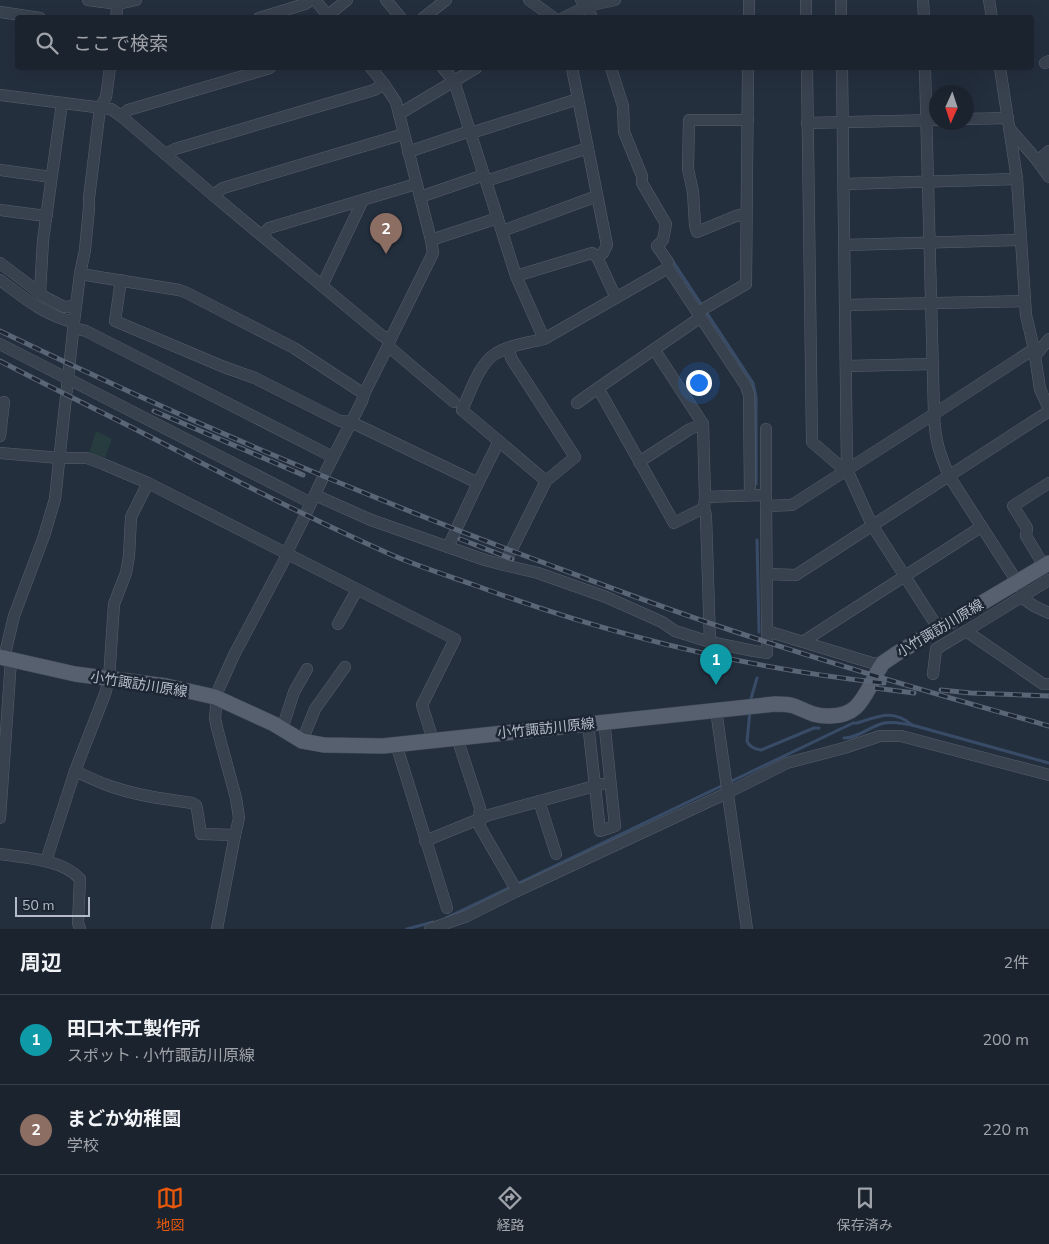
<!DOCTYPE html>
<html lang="ja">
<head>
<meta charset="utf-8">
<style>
	:root { --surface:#1b232e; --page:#282f3a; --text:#f1f3f6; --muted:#a0a4aa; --line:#39404a; --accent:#ea580c }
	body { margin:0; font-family:"Nunito Sans","Noto Sans JP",sans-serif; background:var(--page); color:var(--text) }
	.compass { position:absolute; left:929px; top:85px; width:45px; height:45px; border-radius:50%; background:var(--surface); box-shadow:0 5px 20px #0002; rotate:183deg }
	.scale { position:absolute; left:15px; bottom:12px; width:75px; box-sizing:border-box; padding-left:5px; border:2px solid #b4bcc9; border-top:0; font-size:14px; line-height:18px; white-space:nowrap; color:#b4bcc9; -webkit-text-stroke:4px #1d2633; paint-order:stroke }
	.you { position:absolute; left:698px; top:382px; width:18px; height:18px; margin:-12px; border:4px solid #fff; border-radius:50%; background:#1a73e8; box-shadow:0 0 0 8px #1a73e833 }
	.badge { display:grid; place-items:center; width:32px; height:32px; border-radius:50%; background:var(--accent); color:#fff; font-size:16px; font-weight:700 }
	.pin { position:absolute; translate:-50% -41px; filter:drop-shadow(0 1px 2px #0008) }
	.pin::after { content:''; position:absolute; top:26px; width:18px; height:15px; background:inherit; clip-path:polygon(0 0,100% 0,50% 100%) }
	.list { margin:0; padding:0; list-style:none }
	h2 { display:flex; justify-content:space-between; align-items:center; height:65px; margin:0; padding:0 20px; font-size:21px }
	h2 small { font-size:16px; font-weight:400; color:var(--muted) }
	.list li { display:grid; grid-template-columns:32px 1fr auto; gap:15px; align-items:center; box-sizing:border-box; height:90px; padding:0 20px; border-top:1px solid var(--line) }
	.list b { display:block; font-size:19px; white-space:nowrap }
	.list p { margin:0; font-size:16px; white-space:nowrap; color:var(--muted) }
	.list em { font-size:16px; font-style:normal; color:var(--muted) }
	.icon { flex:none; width:28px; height:28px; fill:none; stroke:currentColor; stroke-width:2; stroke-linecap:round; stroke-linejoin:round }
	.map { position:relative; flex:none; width:1049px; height:929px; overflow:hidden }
	.search { position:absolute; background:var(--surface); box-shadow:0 5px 20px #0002; left:15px; right:15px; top:15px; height:55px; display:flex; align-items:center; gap:12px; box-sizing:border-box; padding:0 18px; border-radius:5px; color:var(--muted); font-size:19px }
	.sheet { height:245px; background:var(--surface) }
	nav { display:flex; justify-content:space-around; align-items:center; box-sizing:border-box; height:70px; border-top:1px solid var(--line); background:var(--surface); font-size:14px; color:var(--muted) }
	nav a { display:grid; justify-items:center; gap:2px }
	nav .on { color:var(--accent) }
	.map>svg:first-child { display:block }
	.green { fill:#263c3f }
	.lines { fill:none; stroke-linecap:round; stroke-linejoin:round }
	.stream { stroke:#394c67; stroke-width:3 }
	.minor-casing { stroke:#565f6c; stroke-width:12 }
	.major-casing { stroke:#414a57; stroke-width:16 }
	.minor { stroke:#38414e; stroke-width:11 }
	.major { stroke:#56606e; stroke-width:15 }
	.rail-casing { stroke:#5a6575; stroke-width:5 }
	.rail { stroke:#1d2633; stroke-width:3; stroke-dasharray:9; stroke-linecap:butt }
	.labels { text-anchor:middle; stroke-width:5; stroke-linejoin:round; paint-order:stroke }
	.street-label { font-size:14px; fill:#b4bcc9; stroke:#1d2633 }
</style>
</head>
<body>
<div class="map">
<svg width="1049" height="929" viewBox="0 0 1049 929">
	<rect width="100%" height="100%" fill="#242f3e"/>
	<!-- green -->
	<path class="green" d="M96,431l16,8 -7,19 -16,-5z"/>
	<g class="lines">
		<!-- stream -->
		<g class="stream">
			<path d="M672,260l81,123 3,14v87"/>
			<path d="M757,540l2,92"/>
			<path d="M750,702l7,-24"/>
			<path d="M750,711l-3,30c2,6 7,8 14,9l53,-22h5"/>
			<path d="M844,738c15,0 26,-12 40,-15 9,-2 19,1 28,2"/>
			<path d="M446,918l407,-195h4c22,-7 36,-14 55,2l137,38"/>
			<path d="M407,929l26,-7"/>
		</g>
		<!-- minor casing -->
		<g class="minor-casing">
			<g id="minor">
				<path d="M88,0l30,4 18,-4"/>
				<path d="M315,0l15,18"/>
				<path d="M386,0l15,18"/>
				<path d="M529,0l25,18"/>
				<path d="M581,0l6,6 5,12"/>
				<path d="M806,0v18"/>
				<path d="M841,0v18"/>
				<path d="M923,0l1,18"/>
				<path d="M989,0l3,18"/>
				<path d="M0,12l40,6"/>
				<path d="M328,15l19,-15"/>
				<path d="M116,18l2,-18"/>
				<path d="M259,18l46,-14 6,-4"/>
				<path d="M423,18l23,-18"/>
				<path d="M563,18l24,-12 28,-6"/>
				<path d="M749,18v-18"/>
				<path d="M1045,63l4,-2"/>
				<path d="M572,68l35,177 -4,8 -6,4"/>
				<path d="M611,68l12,38 1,26 18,44v7l24,41 -3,16 -6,6 11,16v6l78,118 3,9 1,100"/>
				<path d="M807,68l5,374 29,25 6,3"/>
				<path d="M842,68l5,402 25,55 66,103"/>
				<path d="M925,68l9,346c1,26 5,38 15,62l76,118"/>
				<path d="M1000,68l17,111 9,136 8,34 6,40 9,20"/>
				<path d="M0,95l111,14 10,7 92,79 168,140 9,5"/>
				<path d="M399,114l77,-46"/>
				<path d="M121,116l7,-6 142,-42"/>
				<path d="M966,119l42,-1"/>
				<path d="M807,123l129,-3"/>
				<path d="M1009,128l27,31 13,18"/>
				<path d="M471,133l107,-34"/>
				<path d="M408,152l62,-21"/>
				<path d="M165,154l10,-5 199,-59 10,-6"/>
				<path d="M1049,167l-7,-10 7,-6"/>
				<path d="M0,170l51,7"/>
				<path d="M486,181l102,-33"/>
				<path d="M844,184l173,-5"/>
				<path d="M213,195l10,-7 181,-54"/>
				<path d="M420,197l64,-22"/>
				<path d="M0,210l38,5h9"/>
				<path d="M746,214l-10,2 -39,16 -2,-7 -2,-33 -5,-23 1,-49h59"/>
				<path d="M502,231l95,-35"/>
				<path d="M262,235l7,-7 147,-44"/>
				<path d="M431,240l67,-22"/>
				<path d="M845,245l176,-5"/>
				<path d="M0,263l45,34 19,10 12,-1"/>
				<path d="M80,274l99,16 8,3 107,55 70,46"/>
				<path d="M516,276l76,-23 5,4 19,41"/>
				<path d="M0,280c23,17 45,36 74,42"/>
				<path d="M121,280l-6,41 109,46 31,11 85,43 11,1 127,61 -30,64 37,13 19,5 42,-84 -84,-71c8,-17 17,-46 33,-56 14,-9 33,-11 49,-15l-28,-63 -62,-195 -11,-13"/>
				<path d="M322,286l41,-86"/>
				<path d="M40,293l3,-53 19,-137"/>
				<path d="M846,305l179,-4"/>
				<path d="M698,312l48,-28 2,-216"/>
				<path d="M74,328l12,3 247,126"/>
				<path d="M544,339l124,-71"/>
				<path d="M0,344l311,159"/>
				<path d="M388,346l66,56"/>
				<path d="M509,348l2,10 64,99 -29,24"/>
				<path d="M654,349l49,75 2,73 -1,11 -30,15 -76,-135 103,-71"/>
				<path d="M1035,356l14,-17"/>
				<path d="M846,366l87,-2"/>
				<path d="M577,403l21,-15"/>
				<path d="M766,429v66"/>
				<path d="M0,436l4,-34"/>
				<path d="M0,453l60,5h27l16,6 45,19 307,156 -33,66 11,35"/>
				<path d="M639,462l51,-33 13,-5"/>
				<path d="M478,483l21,-42"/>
				<path d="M315,495l56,25 77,27"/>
				<path d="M705,497l61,-2 1,136 105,32 10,1"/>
				<path d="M766,506l26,-1 142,-91 100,-65"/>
				<path d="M704,508l2,8 4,126"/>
				<path d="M286,554l17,-34 23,-49 36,-70 2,-7 24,-48 2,-6 43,-87 -2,-13 -35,-138 -12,-18 -13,-16"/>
				<path d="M504,565l34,8 68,24 56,25 13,9 35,11 44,9 13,2v-22"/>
				<path d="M1044,566l-18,-30 1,-8 -14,-22 36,-23"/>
				<path d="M767,574l29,1 253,-164"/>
				<path d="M1049,580l-83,51 77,53h6"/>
				<path d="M1021,597l13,9 15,7"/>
				<path d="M338,624l19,-34"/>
				<path d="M804,641l177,-114"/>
				<path d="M4,658l10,-42 30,-80 11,-37 19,-177 6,-48 5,-24 4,-42v-10l11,-90 6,-11 4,-29"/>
				<path d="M933,674l3,-25 30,-18"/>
				<path d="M215,697l19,-42 53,-100"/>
				<path d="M217,698l-2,20 2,10 19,70 3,20 -4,17 -18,94"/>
				<path d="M716,710l31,219"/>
				<path d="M588,723l12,108 15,-5 -10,-97v-8"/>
				<path d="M282,729l12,-37 13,-23"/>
				<path d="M458,737l2,10 20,61 -1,11 1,8 37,64"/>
				<path d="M302,741l13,-32 30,-42"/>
				<path d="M396,744l51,164"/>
				<path d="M75,771c11,5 21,10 32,14 27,10 56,14 85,18l4,2 1,4 4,25 34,1"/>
				<path d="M539,801l17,53"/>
				<path d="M0,818l11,-158"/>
				<path d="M425,841l64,-26 113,-31"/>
				<path d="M0,854c24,4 63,5 80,25l-2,44 2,6"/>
				<path d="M46,861l29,-90 30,-77 4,-15 5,-75 12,-31 3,-17 2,-39 17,-34"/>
				<path d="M430,929l37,-13 50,-25 210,-98 60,-30 57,-15 36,-12h21l148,39"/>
			</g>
		</g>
		<!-- major casing -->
		<g class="major-casing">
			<path id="major" d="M0,657l75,17 91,12 49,11 59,27 28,17 22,4 59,1 392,-42c7,0 13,0 19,2 13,5 19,10 34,10 29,1 35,-17 47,-39 2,-5 5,-10 8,-14 4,-3 9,-6 13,-9l153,-91"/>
		</g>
		<!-- minor -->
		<use href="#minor" class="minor"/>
		<!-- major -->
		<use href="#major" class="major"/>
		<!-- rail casing -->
		<g class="rail-casing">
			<g id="rail">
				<path d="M0,331c176,85 356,162 539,230 64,24 127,48 191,69 105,35 212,66 319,96"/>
				<path d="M0,361c42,22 85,43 127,64 88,45 175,90 265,130 28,12 57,21 85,31 132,49 267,82 407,97"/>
				<path d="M154,411l149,64"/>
				<path d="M460,539l52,20"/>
				<path d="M875,688l39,5"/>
				<path d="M941,690l30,3 78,3"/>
			</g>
		</g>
		<!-- rail -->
		<use href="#rail" class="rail"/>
	</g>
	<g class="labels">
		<!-- street labels -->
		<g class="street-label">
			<text transform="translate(940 628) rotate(-31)" y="5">小竹諏訪川原線</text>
			<text transform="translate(139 684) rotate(9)" y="5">小竹諏訪川原線</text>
			<text transform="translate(546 728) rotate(-6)" y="5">小竹諏訪川原線</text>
		</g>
	</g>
</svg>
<svg class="compass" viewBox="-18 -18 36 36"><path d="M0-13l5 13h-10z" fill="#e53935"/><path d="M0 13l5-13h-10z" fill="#a0a4aa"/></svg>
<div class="scale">50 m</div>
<div class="you"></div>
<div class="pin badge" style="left:716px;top:685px;background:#0f9aa8">1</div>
<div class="pin badge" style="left:386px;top:254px;background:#8d6e63">2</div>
<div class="search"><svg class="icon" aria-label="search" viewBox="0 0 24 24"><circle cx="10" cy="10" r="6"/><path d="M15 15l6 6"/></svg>ここで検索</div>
</div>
<section class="sheet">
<h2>周辺<small>2件</small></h2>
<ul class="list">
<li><span class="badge" style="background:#0f9aa8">1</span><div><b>田口木工製作所</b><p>スポット · 小竹諏訪川原線</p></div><em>200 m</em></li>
<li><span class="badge" style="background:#8d6e63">2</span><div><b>まどか幼稚園</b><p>学校</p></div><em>220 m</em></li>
</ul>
</section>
<nav>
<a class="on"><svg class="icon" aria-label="map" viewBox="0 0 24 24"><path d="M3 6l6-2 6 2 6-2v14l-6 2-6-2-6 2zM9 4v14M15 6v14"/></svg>地図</a>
<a><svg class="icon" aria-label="directions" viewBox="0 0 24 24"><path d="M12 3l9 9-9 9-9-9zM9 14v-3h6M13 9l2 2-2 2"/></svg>経路</a>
<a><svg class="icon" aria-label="saved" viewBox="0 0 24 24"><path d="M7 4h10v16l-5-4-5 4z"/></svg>保存済み</a>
</nav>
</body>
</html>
